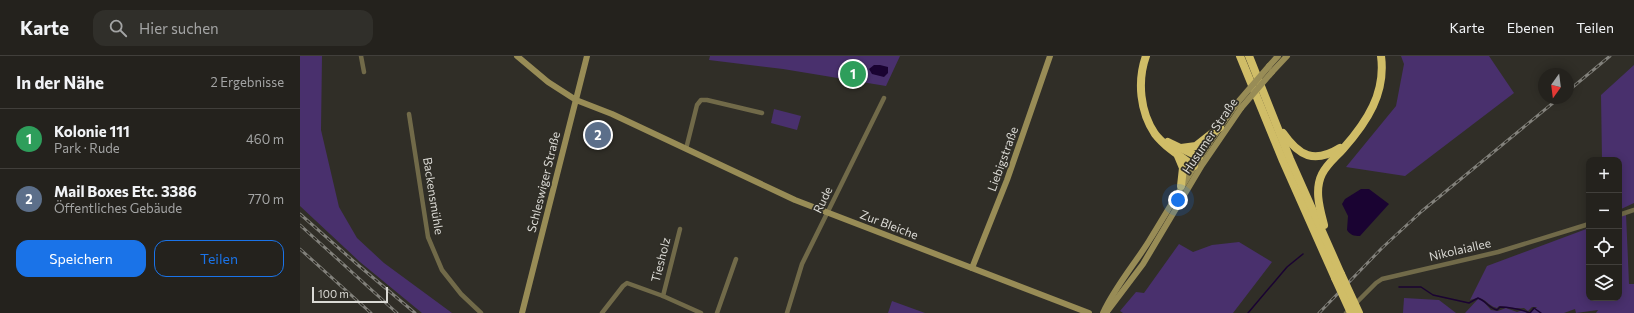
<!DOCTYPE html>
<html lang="de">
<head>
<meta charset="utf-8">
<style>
	:root { --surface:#24221d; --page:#302f2a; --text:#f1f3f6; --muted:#a3a4a4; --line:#413f3b; --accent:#1a73e8 }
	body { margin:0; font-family:Commissioner,sans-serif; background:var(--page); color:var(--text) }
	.controls { position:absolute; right:12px; bottom:12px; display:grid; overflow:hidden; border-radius:8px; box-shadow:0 2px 10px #0003 }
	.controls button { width:36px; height:36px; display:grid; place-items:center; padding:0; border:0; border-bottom:1px solid var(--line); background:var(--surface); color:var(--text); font:20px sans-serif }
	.compass { position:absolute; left:1238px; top:12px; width:36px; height:36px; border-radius:50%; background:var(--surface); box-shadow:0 2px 10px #0003; rotate:194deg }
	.scale { position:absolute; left:12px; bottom:10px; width:76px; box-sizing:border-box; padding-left:4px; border:2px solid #dbdad5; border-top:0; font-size:11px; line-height:14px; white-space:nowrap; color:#dbdad5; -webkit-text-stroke:3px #302e27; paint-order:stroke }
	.you { position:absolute; left:878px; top:144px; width:14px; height:14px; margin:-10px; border:3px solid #fff; border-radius:50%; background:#1a73e8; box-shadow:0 0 0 6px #1a73e833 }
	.badge { display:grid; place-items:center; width:26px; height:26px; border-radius:50%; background:var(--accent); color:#fff; font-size:13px; font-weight:700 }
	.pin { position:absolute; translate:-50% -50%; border:2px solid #fff; box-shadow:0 1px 4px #0006 }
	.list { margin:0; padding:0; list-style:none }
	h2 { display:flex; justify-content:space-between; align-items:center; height:52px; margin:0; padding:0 16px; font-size:17px }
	h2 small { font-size:13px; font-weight:400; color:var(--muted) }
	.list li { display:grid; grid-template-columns:26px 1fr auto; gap:12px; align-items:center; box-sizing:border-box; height:60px; padding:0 16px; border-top:1px solid var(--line) }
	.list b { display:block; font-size:15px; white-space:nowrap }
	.list p { margin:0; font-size:13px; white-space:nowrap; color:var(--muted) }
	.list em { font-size:13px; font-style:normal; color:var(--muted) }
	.actions { display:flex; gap:8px; padding:12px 16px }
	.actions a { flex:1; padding:9px 0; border:1px solid var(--accent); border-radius:12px; text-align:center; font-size:14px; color:var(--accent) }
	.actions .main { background:var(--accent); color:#fff }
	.icon { flex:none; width:22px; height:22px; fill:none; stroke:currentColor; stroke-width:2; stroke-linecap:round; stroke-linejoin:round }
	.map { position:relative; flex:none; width:1334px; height:257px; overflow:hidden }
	header { display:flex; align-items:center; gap:24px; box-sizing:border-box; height:56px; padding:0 20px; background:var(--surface); border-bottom:1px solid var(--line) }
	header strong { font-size:19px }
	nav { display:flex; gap:22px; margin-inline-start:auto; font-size:14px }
	.search { width:280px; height:36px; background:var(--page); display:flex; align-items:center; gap:10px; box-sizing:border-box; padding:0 14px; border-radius:12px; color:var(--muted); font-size:15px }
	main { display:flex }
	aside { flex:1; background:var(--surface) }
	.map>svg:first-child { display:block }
	.green { fill:#49306d }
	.water { fill:#1a0332 }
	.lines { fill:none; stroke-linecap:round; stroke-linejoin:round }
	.stream { stroke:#1a0332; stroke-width:1.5 }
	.street { stroke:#716a49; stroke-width:4.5 }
	.secondary { stroke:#988c56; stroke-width:6 }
	.highway { stroke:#d0bd67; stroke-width:8 }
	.rail-casing { stroke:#82817b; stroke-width:3 }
	.rail { stroke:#302e27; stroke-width:1.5; stroke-dasharray:4.5; stroke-linecap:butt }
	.secondary-bridge { stroke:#988c56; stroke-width:6 }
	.highway-bridge { stroke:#d0bd67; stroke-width:8 }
	.labels { text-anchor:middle; stroke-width:3.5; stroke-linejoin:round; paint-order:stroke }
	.street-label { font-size:12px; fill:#dbdad5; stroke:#302e27 }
</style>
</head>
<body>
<header>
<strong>Karte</strong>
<div class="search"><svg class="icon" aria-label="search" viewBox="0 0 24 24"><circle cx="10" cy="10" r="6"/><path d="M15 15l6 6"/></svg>Hier suchen</div>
<nav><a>Karte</a><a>Ebenen</a><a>Teilen</a></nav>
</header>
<main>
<aside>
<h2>In der Nähe<small>2 Ergebnisse</small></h2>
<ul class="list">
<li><span class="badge" style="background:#2e9e5b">1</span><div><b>Kolonie 111</b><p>Park · Rude</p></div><em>460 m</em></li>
<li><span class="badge" style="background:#5c6f8a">2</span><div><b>Mail Boxes Etc. 3386</b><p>Öffentliches Gebäude</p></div><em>770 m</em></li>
</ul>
<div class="actions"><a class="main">Speichern</a><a>Teilen</a></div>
</aside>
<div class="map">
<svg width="1334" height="257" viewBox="0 0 1334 257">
	<rect width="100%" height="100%" fill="#302e27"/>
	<!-- green -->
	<g class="green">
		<path d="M0,0h22l-1,74 18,77 18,31 27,25 68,50h-30l-62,-51 -60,-56z"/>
		<path d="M410,0h190l-14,30 -103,-17 -74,-9z"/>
		<path d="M1101,0h88l25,37 -109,83 -59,-9 50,-61 8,-42z"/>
		<path d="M1334,9v138l-15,7v-50h-17l-1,-65z"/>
		<path d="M474,53l27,7 -4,14 -26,-7z"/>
		<path d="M1326,158l3,70h5v29h-38l2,-3 -22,3 -1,-4 -11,4h-34l7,-6h-5l-4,4 -4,-3c-9,1 -16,-1 -25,-2l-2,2c-12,-3 -11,-14 -27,-8l17,-34 102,-38v70h30v-81z"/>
		<path d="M939,186l33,20 -39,51h-110l-3,-2 16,-19 8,1 35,-49 14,8 19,-7z"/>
		<path d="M1104,242l35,2 17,13h-53z"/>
		<path d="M1178,243l4,1 9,10 7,1 8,-3 11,4 6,-2 4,3h-62z"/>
		<path d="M592,245l33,12h-37z"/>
	</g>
	<!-- water -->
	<g class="water">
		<path d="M574,9h6l8,2v6l-4,4 -12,-3 -3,-5z"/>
		<path d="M1061,133h8l20,15 -29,32c-6,0 -10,-1 -13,-6l1,-14 -6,-12 3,-5z"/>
	</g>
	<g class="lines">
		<!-- stream -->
		<g class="stream">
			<path d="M1099,231h22l12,8 36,8 9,-5c8,3 11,10 19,12l3,-3c10,0 22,3 30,6l4,-5 7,5"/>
			<path d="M948,257l39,-46 16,-13"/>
		</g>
		<!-- street -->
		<g class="street">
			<path d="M61,0l3,16"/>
			<path d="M109,58l19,123 14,33 19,24 20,19"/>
			<path d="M386,93l11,-44 4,-5h6l55,13"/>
			<path d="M1319,159l15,-5"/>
			<path d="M363,240l17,-67"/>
			<path d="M302,257l21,-27 4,-3 36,13 38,17"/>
			<path d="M417,257l19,-54"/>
			<path d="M487,257l15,-49 82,-166"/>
			<path d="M1046,257l30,-30 6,-4 116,-27 91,-28"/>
		</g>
		<!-- secondary -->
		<g class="secondary">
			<path d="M217,0l31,26 28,18 36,14 183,86 294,113"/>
			<path d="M969,10l9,-10"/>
			<path d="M972,16l15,-16"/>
			<path d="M672,212l35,-88 43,-124"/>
			<path d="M222,257l65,-257"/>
			<path d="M803,257c12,-26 31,-48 46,-72 29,-47 56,-95 89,-139"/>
			<path d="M806,257l37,-49 59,-99 39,-57"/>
		</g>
		<!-- highway -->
		<g class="highway">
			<path d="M846,0c-9,25 -6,56 9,78 10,13 26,23 39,32"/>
			<path d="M940,0l43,105 52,117"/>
			<path d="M949,0l41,103 51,115"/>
			<path d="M983,77c16,23 31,31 57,15"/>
			<path d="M868,86l31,15"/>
			<path d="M881,92l15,-2 24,-19"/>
			<path d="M878,100l5,12 -2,18"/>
			<path d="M1024,169c-4,-16 -10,-35 -2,-51 5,-10 14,-17 21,-25 24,-27 43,-56 38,-93"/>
		</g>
		<!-- rail casing -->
		<g class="rail-casing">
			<g id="rail">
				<path d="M1268,35l42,-35"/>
				<path d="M0,158l58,51 57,48"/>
				<path d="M0,169l97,88"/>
				<path d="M0,193l71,64"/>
				<path d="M1019,257l63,-65 40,-37 137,-113"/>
			</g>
		</g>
		<!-- rail -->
		<use href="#rail" class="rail"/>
		<!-- secondary-bridge -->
		<g class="secondary-bridge">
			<path d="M938,46l31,-36"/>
			<path d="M941,52l31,-36"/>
		</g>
		<!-- highway-bridge -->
		<g class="highway-bridge">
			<path d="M1041,218l18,39"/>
			<path d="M1035,222l16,35"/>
		</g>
	</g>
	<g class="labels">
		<!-- street labels -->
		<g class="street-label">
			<text transform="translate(910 80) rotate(-56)" y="4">Husumer Straße</text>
			<text transform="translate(703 103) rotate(-70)" y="4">Liebigstraße</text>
			<text transform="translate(244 126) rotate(-76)" y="4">Schleswiger Straße</text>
			<text transform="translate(133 140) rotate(81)" y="4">Backensmühle</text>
			<text transform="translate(523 144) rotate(-64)" y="4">Rude</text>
			<text transform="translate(589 169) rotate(21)" y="4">Zur Bleiche</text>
			<text transform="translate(1160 194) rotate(-13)" y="4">Nikolaiallee</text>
			<text transform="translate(361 204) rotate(-76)" y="4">Tiesholz</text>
		</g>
	</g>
</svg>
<div class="controls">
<button>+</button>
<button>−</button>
<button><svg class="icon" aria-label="locate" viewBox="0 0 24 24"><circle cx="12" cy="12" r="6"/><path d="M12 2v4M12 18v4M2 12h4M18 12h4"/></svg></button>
<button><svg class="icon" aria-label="layers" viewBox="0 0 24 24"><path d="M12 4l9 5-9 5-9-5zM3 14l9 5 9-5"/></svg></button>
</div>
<svg class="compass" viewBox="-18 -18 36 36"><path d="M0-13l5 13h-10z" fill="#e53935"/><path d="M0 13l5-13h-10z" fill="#a3a4a4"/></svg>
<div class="scale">100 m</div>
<div class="you"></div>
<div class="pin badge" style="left:553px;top:18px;background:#2e9e5b">1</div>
<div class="pin badge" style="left:298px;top:79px;background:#5c6f8a">2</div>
</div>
</main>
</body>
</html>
